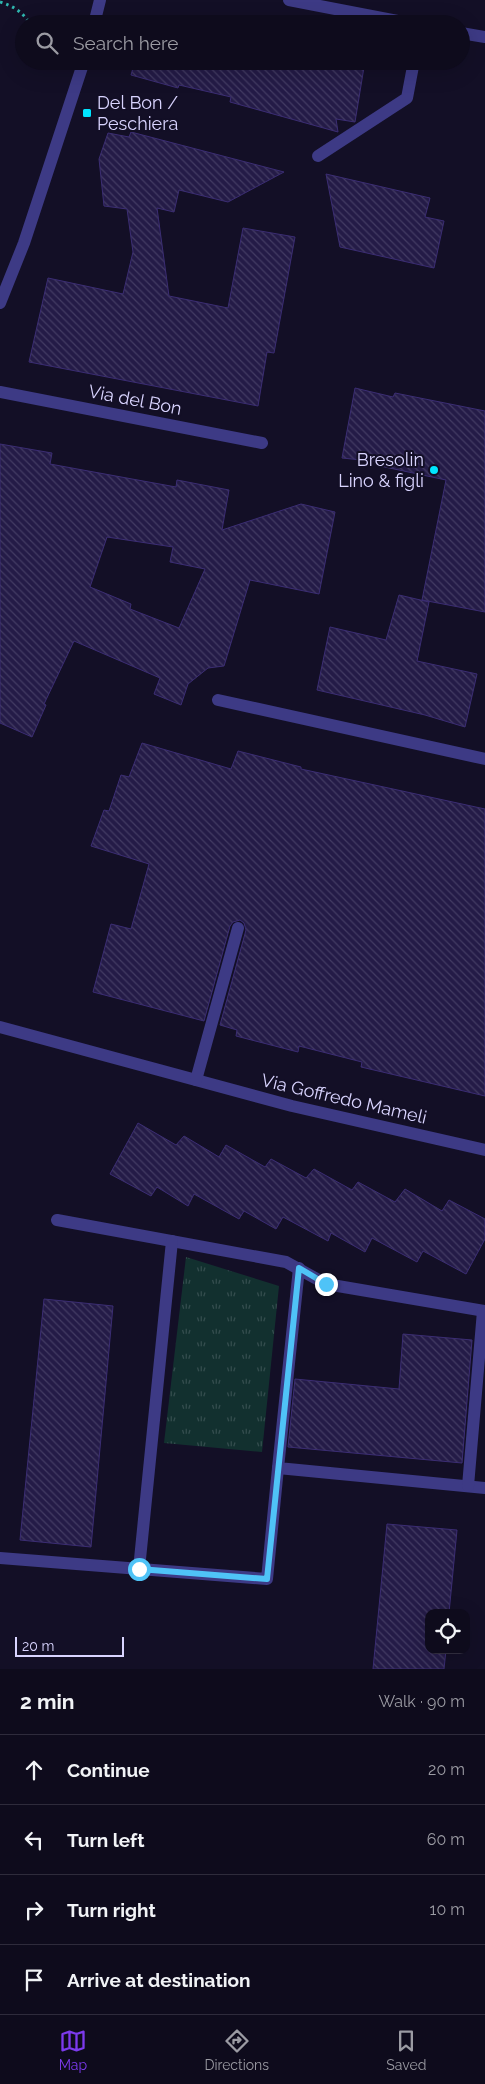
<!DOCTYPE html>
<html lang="en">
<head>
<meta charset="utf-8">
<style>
	:root { --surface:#0e0b1c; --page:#171425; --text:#f1f3f6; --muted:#9b9ba3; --line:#2e2b3b; --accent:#7c3aed }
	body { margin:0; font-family:Raleway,sans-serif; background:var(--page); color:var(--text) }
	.controls { position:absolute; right:15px; bottom:15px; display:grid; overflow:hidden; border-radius:10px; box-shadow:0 5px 20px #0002 }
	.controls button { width:45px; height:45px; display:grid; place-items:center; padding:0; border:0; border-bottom:1px solid var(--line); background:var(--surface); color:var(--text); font:25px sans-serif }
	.scale { position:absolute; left:15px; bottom:12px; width:109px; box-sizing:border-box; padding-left:5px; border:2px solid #d9d4ff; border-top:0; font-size:14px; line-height:18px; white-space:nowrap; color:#d9d4ff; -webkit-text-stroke:4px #130f26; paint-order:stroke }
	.stop { position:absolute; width:15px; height:15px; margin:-11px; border:4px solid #4fc3f7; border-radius:50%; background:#fff }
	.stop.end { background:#4fc3f7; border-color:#fff; box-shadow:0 1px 5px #0008 }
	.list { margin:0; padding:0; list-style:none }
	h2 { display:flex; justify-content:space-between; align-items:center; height:65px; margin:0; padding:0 20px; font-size:21px }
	h2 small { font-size:16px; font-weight:400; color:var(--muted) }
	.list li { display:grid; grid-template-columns:32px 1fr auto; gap:15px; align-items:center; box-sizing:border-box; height:70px; padding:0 20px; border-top:1px solid var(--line) }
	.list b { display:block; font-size:19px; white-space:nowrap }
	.list em { font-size:16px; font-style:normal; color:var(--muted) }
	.icon { flex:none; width:28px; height:28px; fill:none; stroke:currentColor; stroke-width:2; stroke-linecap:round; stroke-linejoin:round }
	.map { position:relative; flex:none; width:485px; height:1669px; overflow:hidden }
	.search { position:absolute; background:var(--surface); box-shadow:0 5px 20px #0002; left:15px; right:15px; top:15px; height:55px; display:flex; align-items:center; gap:12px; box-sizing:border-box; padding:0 18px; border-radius:28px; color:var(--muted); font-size:19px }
	.sheet { height:345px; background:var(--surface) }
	nav { display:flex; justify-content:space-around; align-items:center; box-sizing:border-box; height:70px; border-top:1px solid var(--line); background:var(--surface); font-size:14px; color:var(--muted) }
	nav a { display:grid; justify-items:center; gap:2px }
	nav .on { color:var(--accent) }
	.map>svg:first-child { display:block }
	.grass { fill:url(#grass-tufts) }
	.building { fill:url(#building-back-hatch); stroke:#3b2d73; fill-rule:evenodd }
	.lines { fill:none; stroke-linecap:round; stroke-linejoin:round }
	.path { stroke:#2fb8b0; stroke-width:3; stroke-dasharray:2.5 4; stroke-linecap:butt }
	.minor { stroke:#3d3a85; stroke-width:12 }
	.route { stroke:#4fc3f7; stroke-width:6 }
	.poi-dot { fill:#00e5ff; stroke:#130f26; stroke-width:2 }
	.labels { text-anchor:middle; stroke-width:4; stroke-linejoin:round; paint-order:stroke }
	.poi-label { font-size:18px; fill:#d9d4ff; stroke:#130f26; text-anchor:start }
	.street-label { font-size:18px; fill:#d9d4ff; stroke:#130f26 }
</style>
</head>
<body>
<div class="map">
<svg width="485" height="1669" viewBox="0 0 485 1669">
	<defs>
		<pattern id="grass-tufts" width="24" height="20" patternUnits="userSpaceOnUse" patternTransform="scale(1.25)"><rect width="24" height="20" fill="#12302f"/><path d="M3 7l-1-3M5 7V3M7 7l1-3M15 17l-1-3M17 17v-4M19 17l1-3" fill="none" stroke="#344d4e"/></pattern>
		<pattern id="building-back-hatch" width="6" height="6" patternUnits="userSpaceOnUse" patternTransform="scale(1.25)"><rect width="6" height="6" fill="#241b47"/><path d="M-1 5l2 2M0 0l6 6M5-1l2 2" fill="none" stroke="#433b63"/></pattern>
	</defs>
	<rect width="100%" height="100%" fill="#130f26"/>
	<!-- grass -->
	<path class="grass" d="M186,1257l93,29 -17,166 -98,-9z"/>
	<!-- building -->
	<g class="building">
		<path d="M135,61h230l-10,61 -19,-3 2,13 -108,-30 1,-5 -52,-12 -1,3 -47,-13z"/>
		<path d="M131,132l153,40 -56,30 -49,-12 -5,22 -17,-4 12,88 59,12 15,-80 52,9 -21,116 -7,-1 -9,54 -229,-44 19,-84 75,16 10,-42 -6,-43 -23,-3 -5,-47 9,-26 21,4z"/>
		<path d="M326,174l104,24 -5,19 19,4 -10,47 -94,-21z"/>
		<path d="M355,388l38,9 2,-4 90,18v201l-63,-12 24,-120 -66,-14 1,-4 -39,-4z"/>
		<path d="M0,444l52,9 -2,11 126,23 1,-7 52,10 -7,40 79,-26 34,8 -16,82 -69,-14 -26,86 -16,2 -20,16 -7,21 -27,-11 6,-16 -86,-37 -30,63 2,1 -14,32 -32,-14zM107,537l66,10 -3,15 35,7 -26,59 -49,-19 1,-5 -41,-17z"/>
		<path d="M399,595l30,7 -12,59 60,13 -12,53 -40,-12 -108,-25 13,-63 56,13z"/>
		<path d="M142,743l89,26 7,-18 63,16v2l184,40v287l-124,-29 1,-5 -63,-16 -1,6 -62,-16 1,-6 -17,-5 26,-95 -2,-7 -4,-3 -7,2 -3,4 -26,95 -111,-29 18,-68 20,5 18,-65 -58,-18 13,-36 5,1 12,-36 8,2z"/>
		<path d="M138,1123l38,22 8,-9 35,21 7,-12 39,22 6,-8 35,19 8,-9 38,21 6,-8 37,20 10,-13 37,22 7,-11 36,19v20l-19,35 -43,-23 -6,11 -45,-24 -7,14 -34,-19 -3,8 -45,-24 -7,12 -32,-18 -5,8 -45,-25 -6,12 -31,-19 -6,9 -41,-22z"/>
		<path d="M44,1299l69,7 -22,241 -71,-7z"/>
		<path d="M403,1334l69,6 -10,123 -174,-16 7,-68 104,10z"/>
		<path d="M387,1524l70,6 -8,83h-20v37h17l-2,19h-71z"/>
	</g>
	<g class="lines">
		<!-- path -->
		<path class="path" d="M0,2c13,4 23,10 30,22"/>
		<!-- minor -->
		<g class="minor">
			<path d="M289,0l124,24"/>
			<path d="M94,24l6,-24"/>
			<path d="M461,33l24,4"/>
			<path d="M318,156l89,-58 7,-37"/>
			<path d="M0,303l24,-60 60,-182"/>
			<path d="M0,392l262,51"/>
			<path d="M218,700l267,59"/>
			<path d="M0,1027l292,79 193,44"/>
			<path d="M196,1080l42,-152"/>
			<path d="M57,1220l229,42 40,22 159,27"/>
			<path d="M299,1268l-21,200 207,20"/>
			<path d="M468,1486l15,-175"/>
			<path d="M0,1558l267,21 11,-111"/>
			<path d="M139,1569l33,-328"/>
		</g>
	</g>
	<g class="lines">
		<!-- route -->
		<path class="route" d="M139,1569l128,10 32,-311 27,16"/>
	</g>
	<!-- markers -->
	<g class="poi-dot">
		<rect x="82" y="108" width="10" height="10" rx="2.5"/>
		<circle cx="434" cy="470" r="5"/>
	</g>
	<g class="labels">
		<!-- poi labels -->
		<g class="poi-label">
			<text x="97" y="109">Del Bon /<tspan x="97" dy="21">Peschiera</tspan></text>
			<text x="424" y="466" text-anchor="end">Bresolin<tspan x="424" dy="21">Lino &amp; figli</tspan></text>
		</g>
		<!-- street labels -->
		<g class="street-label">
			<text transform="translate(135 400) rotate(11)" y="6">Via del Bon</text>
			<text transform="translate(344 1099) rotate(13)" y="6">Via Goffredo Mameli</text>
		</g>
	</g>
</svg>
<div class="controls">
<button><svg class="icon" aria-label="locate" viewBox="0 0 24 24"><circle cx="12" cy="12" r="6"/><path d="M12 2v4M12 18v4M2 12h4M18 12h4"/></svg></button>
</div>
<div class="scale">20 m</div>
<div class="stop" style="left:139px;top:1569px"></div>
<div class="stop end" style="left:326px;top:1284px"></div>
<div class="search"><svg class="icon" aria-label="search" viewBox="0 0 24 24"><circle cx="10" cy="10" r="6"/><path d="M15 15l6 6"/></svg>Search here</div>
</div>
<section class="sheet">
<h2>2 min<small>Walk · 90 m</small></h2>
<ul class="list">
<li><svg class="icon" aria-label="ahead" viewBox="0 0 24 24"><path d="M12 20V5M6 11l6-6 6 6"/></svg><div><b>Continue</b></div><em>20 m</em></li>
<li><svg class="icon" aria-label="left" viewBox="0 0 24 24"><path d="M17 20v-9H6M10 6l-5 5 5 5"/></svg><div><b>Turn left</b></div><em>60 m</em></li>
<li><svg class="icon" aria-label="right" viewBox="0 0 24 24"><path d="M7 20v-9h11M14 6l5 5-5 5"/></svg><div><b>Turn right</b></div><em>10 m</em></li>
<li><svg class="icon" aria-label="arrive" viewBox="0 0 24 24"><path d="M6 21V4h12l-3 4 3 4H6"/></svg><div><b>Arrive at destination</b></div></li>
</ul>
</section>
<nav>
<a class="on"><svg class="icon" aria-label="map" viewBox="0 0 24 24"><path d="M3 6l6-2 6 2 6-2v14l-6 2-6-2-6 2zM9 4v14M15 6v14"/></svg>Map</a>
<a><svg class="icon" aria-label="directions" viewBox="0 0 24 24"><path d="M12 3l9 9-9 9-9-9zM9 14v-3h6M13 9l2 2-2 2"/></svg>Directions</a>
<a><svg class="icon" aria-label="saved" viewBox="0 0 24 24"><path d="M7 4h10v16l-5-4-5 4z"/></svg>Saved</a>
</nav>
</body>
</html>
